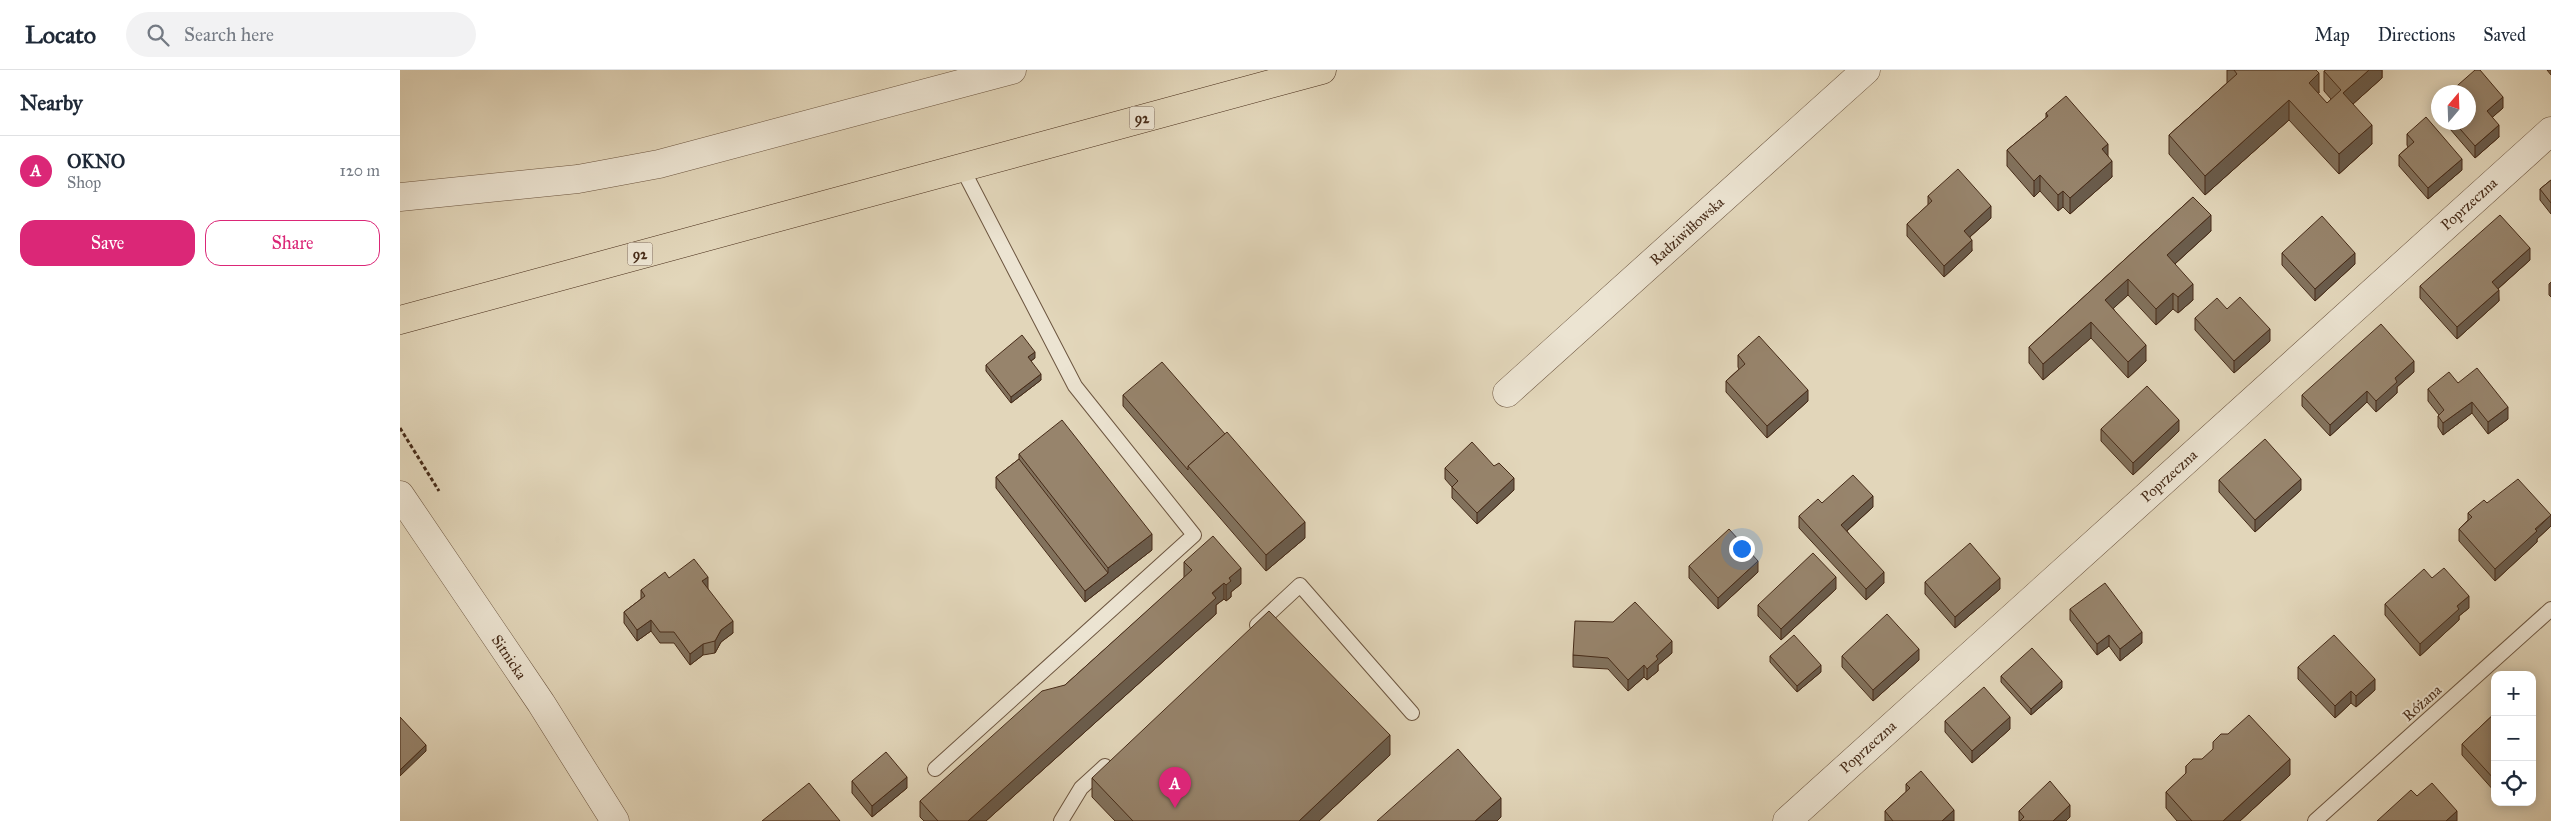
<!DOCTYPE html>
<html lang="en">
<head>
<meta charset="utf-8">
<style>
	:root { --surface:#fff; --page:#f2f2f3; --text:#1f2937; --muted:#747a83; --line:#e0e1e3; --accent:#db2777 }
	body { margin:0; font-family:"IM FELL Great Primer",serif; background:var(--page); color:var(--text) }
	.controls { position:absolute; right:15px; bottom:15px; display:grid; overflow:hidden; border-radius:10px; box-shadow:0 2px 12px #0003 }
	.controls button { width:45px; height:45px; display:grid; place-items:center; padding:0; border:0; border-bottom:1px solid var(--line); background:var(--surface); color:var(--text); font:25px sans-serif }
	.compass { position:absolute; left:2031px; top:15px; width:45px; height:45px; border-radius:50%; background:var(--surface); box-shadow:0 2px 12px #0003; rotate:19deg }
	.you { position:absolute; left:1341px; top:478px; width:18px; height:18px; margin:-12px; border:4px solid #fff; border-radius:50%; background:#1a73e8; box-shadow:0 0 0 8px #1a73e833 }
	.badge { display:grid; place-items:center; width:32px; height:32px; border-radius:50%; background:var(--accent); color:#fff; font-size:16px; font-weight:700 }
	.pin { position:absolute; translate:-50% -41px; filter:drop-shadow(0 1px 2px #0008) }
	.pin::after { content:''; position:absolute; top:26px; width:18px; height:15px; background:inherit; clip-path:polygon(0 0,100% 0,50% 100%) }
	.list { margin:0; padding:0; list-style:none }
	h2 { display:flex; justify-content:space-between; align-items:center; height:65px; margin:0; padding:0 20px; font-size:21px }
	h2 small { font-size:16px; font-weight:400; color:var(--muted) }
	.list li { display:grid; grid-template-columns:32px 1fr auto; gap:15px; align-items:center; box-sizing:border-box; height:70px; padding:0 20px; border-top:1px solid var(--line) }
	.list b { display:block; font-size:19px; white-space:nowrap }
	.list p { margin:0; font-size:16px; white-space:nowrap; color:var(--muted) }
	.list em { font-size:16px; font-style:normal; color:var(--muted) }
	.actions { display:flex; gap:10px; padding:15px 20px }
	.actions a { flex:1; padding:11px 0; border:1px solid var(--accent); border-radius:15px; text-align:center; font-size:18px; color:var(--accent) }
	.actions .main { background:var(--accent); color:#fff }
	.icon { flex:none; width:28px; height:28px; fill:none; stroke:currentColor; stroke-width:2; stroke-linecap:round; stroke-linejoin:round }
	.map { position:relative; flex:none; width:2151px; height:751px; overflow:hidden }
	header { display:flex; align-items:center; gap:30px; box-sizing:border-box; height:70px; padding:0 25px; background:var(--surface); border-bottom:1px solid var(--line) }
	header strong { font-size:24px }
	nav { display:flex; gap:28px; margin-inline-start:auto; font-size:18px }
	.search { width:350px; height:45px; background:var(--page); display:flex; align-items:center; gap:12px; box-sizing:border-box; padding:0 18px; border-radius:28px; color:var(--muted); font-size:19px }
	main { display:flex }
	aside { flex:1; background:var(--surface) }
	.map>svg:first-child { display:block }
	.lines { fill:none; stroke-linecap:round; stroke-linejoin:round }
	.service-casing { stroke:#6d5640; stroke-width:16 }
	.minor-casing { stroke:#6d5640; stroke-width:29 }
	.tertiary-casing { stroke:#6d5640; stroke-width:29 }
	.primary-casing { stroke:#462b18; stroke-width:29 }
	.path { stroke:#462b18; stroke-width:3; stroke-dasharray:4 2.5; stroke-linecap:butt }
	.service { stroke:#ece4d2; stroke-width:14 }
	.minor { stroke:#ece4d2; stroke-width:28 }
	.tertiary { stroke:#ece4d2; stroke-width:28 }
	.primary { stroke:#e2d6ba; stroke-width:28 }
	.wall { fill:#82725d; stroke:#462b18 }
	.shaded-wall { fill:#6a5c4c; stroke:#462b18 }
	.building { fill:#97846c; stroke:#462b18 }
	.labels { text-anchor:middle; stroke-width:4; stroke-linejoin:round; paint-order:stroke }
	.shield { fill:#ece4d2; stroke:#786250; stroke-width:1 }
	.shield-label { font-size:14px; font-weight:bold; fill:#462b18 }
	.street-label { font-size:15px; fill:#462b18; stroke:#ece4d2 }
</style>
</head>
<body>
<header>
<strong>Locato</strong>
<div class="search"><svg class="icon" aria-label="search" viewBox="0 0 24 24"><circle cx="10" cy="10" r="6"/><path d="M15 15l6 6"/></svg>Search here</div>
<nav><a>Map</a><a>Directions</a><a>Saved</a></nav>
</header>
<main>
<aside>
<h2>Nearby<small></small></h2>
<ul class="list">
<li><span class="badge">A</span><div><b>OKNO</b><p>Shop</p></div><em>120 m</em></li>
</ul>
<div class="actions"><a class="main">Save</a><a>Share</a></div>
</aside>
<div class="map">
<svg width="2151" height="751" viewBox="0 0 2151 751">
	<rect width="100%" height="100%" fill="#e2d6ba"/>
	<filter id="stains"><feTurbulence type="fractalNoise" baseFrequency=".004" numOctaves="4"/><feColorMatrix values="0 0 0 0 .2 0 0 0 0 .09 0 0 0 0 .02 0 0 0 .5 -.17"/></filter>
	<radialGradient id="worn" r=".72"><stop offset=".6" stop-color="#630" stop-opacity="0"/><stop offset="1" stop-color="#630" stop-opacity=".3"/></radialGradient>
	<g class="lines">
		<!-- service casing -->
		<g class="service-casing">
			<g id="service">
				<path d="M857,555l43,-40 112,128"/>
				<path d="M535,699l259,-234 -119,-149 -114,-220"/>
				<path d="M661,751l20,-33 24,-22"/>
				<path d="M1915,751l236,-212"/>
			</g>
		</g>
		<!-- minor casing -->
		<g class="minor-casing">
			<g id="minor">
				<path d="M0,127l178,-18 81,-15 353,-94"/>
				<path d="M1107,323l359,-323"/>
				<path d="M1387,751l764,-690"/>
			</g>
		</g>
		<!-- tertiary casing -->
		<g class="tertiary-casing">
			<path id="tertiary" d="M0,425l141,208 74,118"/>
		</g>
		<!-- primary casing -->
		<g class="primary-casing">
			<path id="primary" d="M0,250l922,-250"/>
		</g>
		<!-- path -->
		<path class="path" d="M0,358l39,63"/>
		<!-- service -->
		<use href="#service" class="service"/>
		<!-- minor -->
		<use href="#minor" class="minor"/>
		<!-- tertiary -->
		<use href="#tertiary" class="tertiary"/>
		<!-- primary -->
		<use href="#primary" class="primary"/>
	</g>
	<!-- wall -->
	<g class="wall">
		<path d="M1827,0h89l3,23 -1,1 9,9 4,-4 -7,-8v-20l58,-1v8l-29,26 19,40 -33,30 -50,-54 -84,75 -36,-41v-19l58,-52z"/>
		<path d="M2147,0h4v5z"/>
		<path d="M2038,32v14l-1,-1v-12z"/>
		<path d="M2103,38l-11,9 7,20 -24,21 -31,-36h24z"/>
		<path d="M1646,43l62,43 4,21 -42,37 -7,-7 -5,4 -18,-20 -6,6 -27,-31v-16l39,-32z"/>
		<path d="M2007,64l55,36 -34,29 -29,-33v-11l9,-8 -1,-2z"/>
		<path d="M2151,110v34l-11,-14v-11z"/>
		<path d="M1528,126l63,22 -21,19 2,14 -28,26 -37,-41v-12l21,-19z"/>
		<path d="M1793,127l18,34 -36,33 18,36 -15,13 -5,-4 -17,16 -28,-30 -15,13 33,53 -18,17 -37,-40 -48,42 -14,-17v-16z"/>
		<path d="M1882,183l73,11 -40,37 -33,-36z"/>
		<path d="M2130,190l-32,29 1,12 -42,38 -37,-41v-12z"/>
		<path d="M2151,212v15l-2,-2v-11z"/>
		<path d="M1827,239l43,32 -36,32 -39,-43v-12z"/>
		<path d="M1338,285l70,46 -41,37 -41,-46v-11l13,-12 -1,-2z"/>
		<path d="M635,288l-4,3 10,19 -30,23 -25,-32v-6z"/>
		<path d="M2014,302l-17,15v6l-21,19 -9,-10 -37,34 -28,-30v-11z"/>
		<path d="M2058,313l50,36 -20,15 -16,-21 -29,22 -5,-8v-11l1,-1 -11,-14v-12z"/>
		<path d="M723,325l182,143 -39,33 -143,-165z"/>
		<path d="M1701,359l78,2 -46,44 -32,-34z"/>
		<path d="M619,384l133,96 -67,52 -89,-114v-11l23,-18z"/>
		<path d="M1045,398l69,22 -37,34 -25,-26v-11l-7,-8z"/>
		<path d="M1819,410l82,10 -46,42 -36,-40z"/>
		<path d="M1422,433l51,4 -26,24 37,52 -18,17 -67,-72v-12z"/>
		<path d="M2087,433l64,23 -14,13v3l-42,39 -36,-40v-12l9,-9v-7z"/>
		<path d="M784,492l57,22 -10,8v5l-5,4 -2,-2 -8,6v9l-230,207h-62l-4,-4v-16l145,-116 119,-107z"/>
		<path d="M1289,496l69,6 -40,37 -29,-31z"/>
		<path d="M269,508l39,11 25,44 -12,9 -6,11 -12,2 -13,10 -16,-22h-14l-9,-12 -14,10 -13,-18v-11l17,-13v-9z"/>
		<path d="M2032,508l37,30 -10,8v4l-39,36 -35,-41v-11z"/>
		<path d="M1525,512l75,7 -45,39 -30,-34z"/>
		<path d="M1436,519l-55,51 -23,-24v-11z"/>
		<path d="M1670,539l72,34 -22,18 -11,-15 -12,9 -27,-35z"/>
		<path d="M1272,583l-14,12v6l-11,9 -3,-3 -16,14 -20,-22 -35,-2v-12z"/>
		<path d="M1370,586l51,16 -24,20 -27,-30z"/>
		<path d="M1442,586l77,4 -46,41 -31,-34z"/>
		<path d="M1898,597l77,23 -19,17 -5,-4 -16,15 -37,-39z"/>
		<path d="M1601,606l61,12 -31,27 -30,-33z"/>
		<path d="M2095,643v79l-33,-37v-11z"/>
		<path d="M1545,651l65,8 -38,34 -27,-31z"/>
		<path d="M990,685l-71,66h-204l-23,-24v-19z"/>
		<path d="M1786,696l104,9 -50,46h-63l-11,-13v-16l20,-18z"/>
		<path d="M452,711l55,7 -35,29 -20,-24z"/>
		<path d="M1506,714l48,37h-69v-10l21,-19z"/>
		<path d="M1619,741l51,6 -4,4h-47z"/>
	</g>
	<!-- shaded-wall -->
	<g class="shaded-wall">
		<path d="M1969,0h13v8l-39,35v-20z"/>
		<path d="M1919,3v20l-10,10v-20z"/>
		<path d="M2103,27v11l-16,14v-11z"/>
		<path d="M1889,30v20l-84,75v-19z"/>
		<path d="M1972,55v19l-33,30v-20z"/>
		<path d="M2099,55v12l-24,21v-12z"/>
		<path d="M1708,74v16l-6,-11z"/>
		<path d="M2062,89v11l-34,29v-11z"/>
		<path d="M1712,91v16l-42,37v-16z"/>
		<path d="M1640,105v16l-6,6v-16z"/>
		<path d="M1663,121v16l-5,4v-16z"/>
		<path d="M1591,136v12l-27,24v-11z"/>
		<path d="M1811,145v16l-44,40v-16z"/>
		<path d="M1572,170v11l-28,26v-11z"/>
		<path d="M2130,178v12l-38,34v-12z"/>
		<path d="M1955,183v11l-40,37v-12z"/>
		<path d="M1728,209v16l-23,21v-16z"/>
		<path d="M1793,214v16l-15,13v-16z"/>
		<path d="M2099,220v11l-42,38v-12z"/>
		<path d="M1773,223v16l-17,16v-16z"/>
		<path d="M1691,252v16l-48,42v-16z"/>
		<path d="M1870,259v12l-36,32v-12z"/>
		<path d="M1746,275v16l-18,17v-16z"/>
		<path d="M635,282v6l-7,5v-6z"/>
		<path d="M2014,291v11l-17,15v6l-21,19v-11l19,-23z"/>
		<path d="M641,304v6l-30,23v-6z"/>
		<path d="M1408,320v11l-41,37v-12z"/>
		<path d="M1967,321v11l-37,34v-11z"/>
		<path d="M2072,332v11l-29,22v-12z"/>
		<path d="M2108,337v12l-20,15v-12z"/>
		<path d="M1779,350v11l-46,44v-12z"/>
		<path d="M1114,408v12l-37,34v-11z"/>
		<path d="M1901,409v11l-46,42v-12z"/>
		<path d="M1473,426v11l-32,29v-11z"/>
		<path d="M2151,445v11l-14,13v3l-42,39v-12z"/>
		<path d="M905,452v16l-39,33v-16z"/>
		<path d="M752,464v16l-67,52v-11l23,-18v-5z"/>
		<path d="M1358,491v11l-40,37v-11z"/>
		<path d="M841,498v16l-10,8v5l-5,4v-16l3,-7z"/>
		<path d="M1484,502v11l-18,17v-11z"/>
		<path d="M308,507v12l-6,-8z"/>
		<path d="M1436,507v12l-55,51v-11z"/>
		<path d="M1600,508v11l-45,39v-11z"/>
		<path d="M824,513v16l-8,6v9l-230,207h-18z"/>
		<path d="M2069,526v12l-10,8v4l-39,36v-12l37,-38z"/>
		<path d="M251,550v11l-14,10v-11z"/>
		<path d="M333,551v12l-12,9 -6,11v-12l6,-11z"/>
		<path d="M1742,562v11l-22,18v-12z"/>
		<path d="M1709,565v11l-12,9v-11z"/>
		<path d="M1272,571v12l-14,12v6l-11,9v-11l9,-13z"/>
		<path d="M303,574v11l-13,10v-11z"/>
		<path d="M1519,579v11l-46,41v-11z"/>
		<path d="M1244,595v12l-16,14v-11z"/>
		<path d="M1421,595v7l-24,20v-6z"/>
		<path d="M1975,609v11l-19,17v-11z"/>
		<path d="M1662,611v7l-31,27v-6z"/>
		<path d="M1951,621v12l-16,15v-12z"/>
		<path d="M1610,647v12l-38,34v-12z"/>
		<path d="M990,665v20l-71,66h-20z"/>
		<path d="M26,675v6l-26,25v-6z"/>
		<path d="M2134,677v12l-2,1v-12z"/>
		<path d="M1890,689v16l-50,46h-17z"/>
		<path d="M507,707v11l-35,29v-11z"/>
		<path d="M1101,728v19l-4,4h-22z"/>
		<path d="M1670,735v12l-4,4h-13z"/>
		<path d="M1554,740v11h-12z"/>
		<path d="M2057,741v10h-11z"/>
	</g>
	<!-- building -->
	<g class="building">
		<path d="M1834,0h82l3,3 -10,10 18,20 14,-13 -17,-19 2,-1h43l-26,23 29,32 -33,29 -50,-54 -84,76 -36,-41 68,-61z"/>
		<path d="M2075,0h5l23,27 -16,14 12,14 -24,21 -21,-24h14v-30h-18z"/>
		<path d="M1666,26l42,48 -6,5 10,12 -42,37 -7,-7 -5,4 -18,-20 -6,6 -27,-31 41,-34 -2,-3z"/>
		<path d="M2026,47l36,42 -34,29 -29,-33 15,-13 -7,-8z"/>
		<path d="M1558,99l33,37 -27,25 8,9 -28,26 -37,-42 25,-23 -4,-5z"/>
		<path d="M2151,110v23l-11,-14z"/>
		<path d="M1793,127l18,18 -44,40 26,29 -15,13 -5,-4 -17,16 -28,-30 -23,21 41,45 -18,17 -37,-40 -48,42 -14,-17z"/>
		<path d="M2100,145l30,33 -38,34 7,8 -42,37 -37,-41z"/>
		<path d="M1922,146l33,37 -40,36 -33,-36z"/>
		<path d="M1840,227l30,32 -36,32 -39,-43 22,-20 10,11z"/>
		<path d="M1981,254l33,37 -19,17 2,4 -21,19 -9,-10 -37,34 -28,-30z"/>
		<path d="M622,265l13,17 -7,5 13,17 -30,23 -25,-32z"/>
		<path d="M1359,266l49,54 -41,36 -41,-45 19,-17 -7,-9z"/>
		<path d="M762,292l63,72 -37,32v4l-65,-75z"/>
		<path d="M2077,298l31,39 -20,15 -16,-20 -29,21 -5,-7 6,-6 -16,-21 21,-17 9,11z"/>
		<path d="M1747,316l32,34 -46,43 -32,-34z"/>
		<path d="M662,350l90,114 -44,34 -89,-114z"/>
		<path d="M827,362l78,90 -39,33 -78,-89z"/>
		<path d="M1865,369l36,40 -46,41 -36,-40z"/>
		<path d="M1072,372l22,24 5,-3 15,15 -37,35 -25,-26 6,-6 -13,-13z"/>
		<path d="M619,389l89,114 -23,18 -89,-114z"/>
		<path d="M1453,405l20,21 -32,29 43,47 -18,17 -67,-73 19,-17 4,4z"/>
		<path d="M2118,409l33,36 -16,14 2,2 -42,38 -36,-40 13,-12 -4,-4 16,-13 3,3z"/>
		<path d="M1329,459l29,32 -40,37 -29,-32z"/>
		<path d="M813,466l28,32 -12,10 2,3 -5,4 -2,-2 -12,10 4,5 -248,223h-30l-18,-20 122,-110 23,-6 127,-115 -8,-8z"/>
		<path d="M1570,473l30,35 -45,39 -30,-35z"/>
		<path d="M1413,483l23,24 -55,52 -23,-24z"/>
		<path d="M294,489l14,18 -6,4 31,40 -12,9 -6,11 -12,3 -13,10 -16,-22h-14l-9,-12 -14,10 -13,-18 21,-16 -4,-6 24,-18 4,6z"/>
		<path d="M2044,498l25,28 -12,10 2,3 -39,35 -35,-40 39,-35 8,9z"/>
		<path d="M1705,513l37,49 -22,17 -11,-14 -12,9 -27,-35z"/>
		<path d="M1235,532l37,39 -16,15 2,3 -11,10 -3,-4 -16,15 -20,-22 -35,-3 2,-34 38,1z"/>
		<path d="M869,541l121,124 -91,86h-166l-41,-43z"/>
		<path d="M1487,544l32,35 -46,41 -31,-34z"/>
		<path d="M1394,565l27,30 -24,21 -27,-30z"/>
		<path d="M1934,565l41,44 -19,17 -5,-5 -16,15 -37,-39z"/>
		<path d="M1632,578l30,33 -31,28 -30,-33z"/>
		<path d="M1584,617l26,30 -38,34 -27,-30z"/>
		<path d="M2095,643v67l-33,-36z"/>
		<path d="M1849,645l41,44 -67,62h-31l-26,-29 20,-19v-7l7,-7h9l11,-10v-7l8,-8h7z"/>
		<path d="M0,647l26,28 -26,25z"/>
		<path d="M1058,679l43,49 -26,23h-98z"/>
		<path d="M486,682l21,25 -35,29 -20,-25z"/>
		<path d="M1521,701l33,39 -12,11h-49l-8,-10 25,-23 -4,-4z"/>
		<path d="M1650,711l20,24 -17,16h-33l4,-4 -5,-6z"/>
		<path d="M409,713l31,38h-78z"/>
		<path d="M2032,713l25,28 -11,10h-69l34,-31 6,6z"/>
	</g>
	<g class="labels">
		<!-- shield labels -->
		<g class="shield">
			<rect x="729.5" y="36.5" width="25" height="23" rx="4"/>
			<rect x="227.5" y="172.5" width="25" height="23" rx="4"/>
		</g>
		<g class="shield-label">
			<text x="742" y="53">92</text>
			<text x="240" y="189">92</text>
		</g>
		<!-- street labels -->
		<g class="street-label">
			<text transform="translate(2069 134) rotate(-42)" y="5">Poprzeczna</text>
			<text transform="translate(1287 161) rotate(-42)" y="5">Radziwiłłowska</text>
			<text transform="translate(1769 406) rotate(-42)" y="5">Poprzeczna</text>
			<text transform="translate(109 587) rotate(56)" y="5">Sitnicka</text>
			<text transform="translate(2022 633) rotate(-42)" y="5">Różana</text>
			<text transform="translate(1468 677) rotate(-42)" y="5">Poprzeczna</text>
		</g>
	</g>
	<rect width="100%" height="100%" filter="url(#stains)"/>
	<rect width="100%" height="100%" fill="url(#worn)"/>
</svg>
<div class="controls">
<button>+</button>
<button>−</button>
<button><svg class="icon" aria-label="locate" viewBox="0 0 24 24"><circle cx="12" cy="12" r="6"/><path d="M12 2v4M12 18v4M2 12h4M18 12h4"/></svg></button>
</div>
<svg class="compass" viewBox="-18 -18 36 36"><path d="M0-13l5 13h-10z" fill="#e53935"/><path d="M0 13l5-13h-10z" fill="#747a83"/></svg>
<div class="you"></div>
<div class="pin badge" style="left:775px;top:738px">A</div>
</div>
</main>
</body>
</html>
